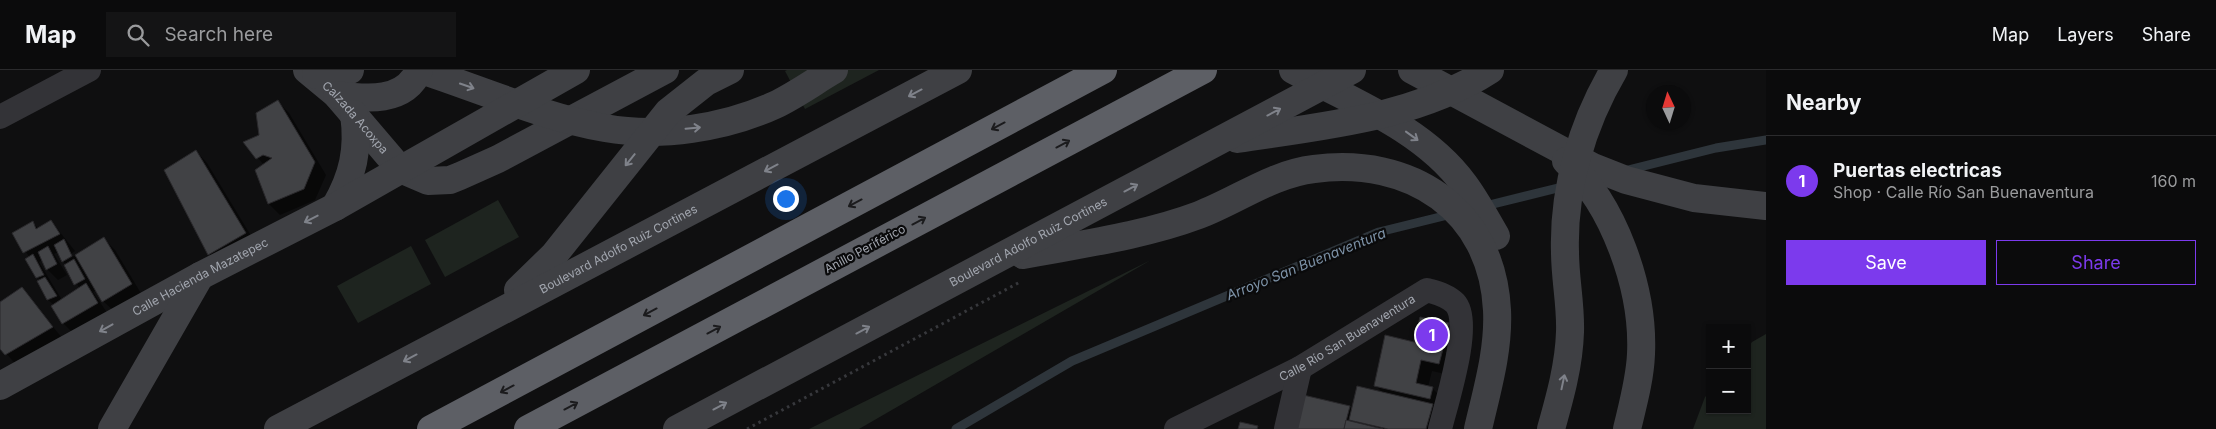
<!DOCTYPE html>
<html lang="en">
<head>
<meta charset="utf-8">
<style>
	:root { --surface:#0b0b0c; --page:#141415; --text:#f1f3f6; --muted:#9a9b9d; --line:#2b2b2d; --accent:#7c3aed }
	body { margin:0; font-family:Inter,sans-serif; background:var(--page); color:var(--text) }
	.controls { position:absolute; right:15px; bottom:15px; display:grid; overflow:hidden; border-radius:0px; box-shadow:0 1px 4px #0004 }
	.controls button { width:45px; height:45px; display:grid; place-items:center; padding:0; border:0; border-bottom:1px solid var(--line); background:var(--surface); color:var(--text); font:25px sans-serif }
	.compass { position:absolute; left:1646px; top:15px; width:45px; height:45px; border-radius:50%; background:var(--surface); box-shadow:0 1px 4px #0004; rotate:356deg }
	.you { position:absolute; left:785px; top:128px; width:18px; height:18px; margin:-12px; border:4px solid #fff; border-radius:50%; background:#1a73e8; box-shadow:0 0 0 8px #1a73e833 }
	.badge { display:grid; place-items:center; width:32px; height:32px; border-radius:50%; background:var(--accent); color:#fff; font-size:16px; font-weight:700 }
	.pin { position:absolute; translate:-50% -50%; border:2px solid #fff; box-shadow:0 1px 5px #0006 }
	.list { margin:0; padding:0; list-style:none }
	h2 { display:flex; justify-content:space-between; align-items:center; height:65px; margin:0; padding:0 20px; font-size:21px }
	h2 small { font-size:16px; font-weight:400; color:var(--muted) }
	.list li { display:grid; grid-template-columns:32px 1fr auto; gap:15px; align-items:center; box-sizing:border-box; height:90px; padding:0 20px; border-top:1px solid var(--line) }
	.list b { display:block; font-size:19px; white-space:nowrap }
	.list p { margin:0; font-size:16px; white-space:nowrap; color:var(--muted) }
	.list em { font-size:16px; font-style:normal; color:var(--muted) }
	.actions { display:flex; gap:10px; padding:15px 20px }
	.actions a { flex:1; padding:11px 0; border:1px solid var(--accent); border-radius:0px; text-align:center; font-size:18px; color:var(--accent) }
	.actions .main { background:var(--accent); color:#fff }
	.icon { flex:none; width:28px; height:28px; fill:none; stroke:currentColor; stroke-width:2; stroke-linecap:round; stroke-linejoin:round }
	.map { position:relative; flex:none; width:1766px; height:359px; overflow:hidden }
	header { display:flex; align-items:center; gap:30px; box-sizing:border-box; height:70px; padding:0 25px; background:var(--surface); border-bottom:1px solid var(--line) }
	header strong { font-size:24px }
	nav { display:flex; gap:28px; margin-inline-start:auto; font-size:18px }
	.search { width:350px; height:45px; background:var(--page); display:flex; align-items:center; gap:12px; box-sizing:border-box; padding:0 18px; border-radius:0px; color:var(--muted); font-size:19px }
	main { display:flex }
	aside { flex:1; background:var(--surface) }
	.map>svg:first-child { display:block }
	.green { fill:#1e241f }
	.shadow { fill:#0007; fill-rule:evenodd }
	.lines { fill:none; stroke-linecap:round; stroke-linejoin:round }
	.stream { stroke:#2e353b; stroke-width:9 }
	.building { fill:#414245; stroke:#2a292c }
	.path { stroke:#37383c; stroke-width:3; stroke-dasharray:2.5 4; stroke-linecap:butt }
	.street { stroke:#333337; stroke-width:24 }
	.secondary { stroke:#3f4044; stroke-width:28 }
	.highway { stroke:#5d5f65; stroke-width:28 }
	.oneway { stroke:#7f828a }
	.oneway2 { stroke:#1b1b1d }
	.labels { text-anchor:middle; stroke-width:4.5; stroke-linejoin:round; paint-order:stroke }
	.street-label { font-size:12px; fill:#a2a6af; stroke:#0a0a0b }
	.water-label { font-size:14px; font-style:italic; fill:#7d92a7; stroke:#0a0a0b }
</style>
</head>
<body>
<header>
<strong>Map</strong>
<div class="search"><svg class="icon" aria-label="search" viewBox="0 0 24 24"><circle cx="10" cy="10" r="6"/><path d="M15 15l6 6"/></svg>Search here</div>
<nav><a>Map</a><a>Layers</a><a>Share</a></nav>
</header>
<main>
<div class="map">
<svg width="1766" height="359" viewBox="0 0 1766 359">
	<rect width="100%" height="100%" fill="#0f0f10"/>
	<!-- green -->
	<g class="green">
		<path d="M787,0h92l-74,39 -20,-38z"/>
		<path d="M498,130l21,37 -74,40 -20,-37z"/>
		<path d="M411,176l20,38 -73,39 -21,-37z"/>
		<path d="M1151,190l-292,169h-50z"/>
		<path d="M1766,264v95h-73l12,-32 5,-5v18h37v-62l5,-6z"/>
	</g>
	<!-- shadow -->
	<g class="shadow">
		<path d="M278,32l11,11 37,62 -11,25 -35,15 -11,-11 -13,-33 8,-6 -19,-22 16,-7z"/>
		<path d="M196,81l11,12 49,81 -36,21 -11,-11z"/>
		<path d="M51,151l24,30 -10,7v3l39,-22 11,11 27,45 -27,17 -12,-11 -6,-11 -4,2 15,22 -34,20 -11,-11 -9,-18 -6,-5 -18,-42 -16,-24 19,-11 6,6zM58,182l22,37 -18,11 -23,-38 4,-2 4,9 11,11 9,-5 -13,-21z"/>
		<path d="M22,219l41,50 -46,27 -17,-20v-43z"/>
		<path d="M1448,254l6,6 -5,23 -4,-1 9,9 -4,14 -18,-4 -4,16 4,1 11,11 -3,30h-148l57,-22 4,3 31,-16 -9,-9 44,-41 -4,-3z"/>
	</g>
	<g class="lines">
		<!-- stream -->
		<g class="stream">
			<path d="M1624,101l92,-23 50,-8"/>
			<path d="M1481,137l85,-21"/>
			<path d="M956,359l116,-68 307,-129 73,-18"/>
		</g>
	</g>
	<!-- building -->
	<g class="building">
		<path d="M278,30l37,62 -11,27 -36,15 -13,-34 17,-12 -9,-3 -7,4 -13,-17 16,-7 -3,-22z"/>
		<path d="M196,80l50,83 -38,22 -44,-85z"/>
		<path d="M51,150l9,14 -37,19 -11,-20 21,-12 3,8z"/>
		<path d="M104,167l28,47 -30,18 -27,-47z"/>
		<path d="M64,169l8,17 -10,6 -8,-17z"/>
		<path d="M48,176l9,18 -11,6 -8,-18z"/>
		<path d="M33,184l11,21 -8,3 -11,-19z"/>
		<path d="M74,189l11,20 -11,6 -10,-20z"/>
		<path d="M45,207l12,19 -10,4 -10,-19z"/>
		<path d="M86,213l12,20 -36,21 -11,-18z"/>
		<path d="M22,217l31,40 -48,28 -5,-6v-47z"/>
		<path d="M1420,247l29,6 -6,25 -29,-7z"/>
		<path d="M1385,265l58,14 -4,15 -18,-4 -5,23 17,4 -3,12 -56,-13z"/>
		<path d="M1357,316l76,18 -7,25h-38l-39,-9z"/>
		<path d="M1299,324l51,12 -6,23h-53z"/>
		<path d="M1346,350l37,9h-39z"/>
		<path d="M1240,352l18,4 -1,3h-19z"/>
	</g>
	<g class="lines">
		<!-- path -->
		<path class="path" d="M747,359l273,-147"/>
		<!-- street -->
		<g class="street">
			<path d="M0,47l89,-47"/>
			<path id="s1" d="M1176,359l124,-61 127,-78c10,3 20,5 28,13 18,19 -9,101 -15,126"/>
			<path d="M1286,359l14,-61"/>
		</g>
		<!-- secondary -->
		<g class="secondary">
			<path id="s2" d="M307,0l29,24 64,75 28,12 22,-1 10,-4 38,-17 167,-89"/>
			<path d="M421,0c58,19 125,48 184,58 55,10 120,0 170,-23 21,-10 40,-24 59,-35"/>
			<path d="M1293,0c58,31 131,59 171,114 12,16 22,35 32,52"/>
			<path d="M1412,0l181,97 33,13 68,18 72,8"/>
			<path d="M316,5h23l11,-5"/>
			<path d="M337,25c29,4 68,8 82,-25"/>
			<path d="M1237,69c85,-13 179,-21 253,-69"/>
			<path d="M1566,91c48,43 78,128 75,193 -1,25 -8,50 -14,75"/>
			<path d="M335,137c18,-31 24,-58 19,-93"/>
			<path d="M1023,185c58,-11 120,-19 176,-40 39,-15 73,-41 115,-46 96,-13 178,40 183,141 2,40 -10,80 -19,119"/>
			<path d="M518,220l36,-35 114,-143 38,-30 24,-12"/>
			<path id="s3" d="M0,316l200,-110 135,-69 241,-137"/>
			<path d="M112,359l88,-153"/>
			<path id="s4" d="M278,359l680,-359"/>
			<path id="s5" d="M677,359l675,-359"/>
			<path d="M1551,359c9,-32 18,-64 19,-97 1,-27 -5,-53 -5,-80 -2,-63 17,-128 49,-182"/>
		</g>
		<!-- highway -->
		<g class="highway">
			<path d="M431,359l672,-359"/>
			<path d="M528,359l675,-359"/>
		</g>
	</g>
	<!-- one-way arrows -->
	<defs><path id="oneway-shaft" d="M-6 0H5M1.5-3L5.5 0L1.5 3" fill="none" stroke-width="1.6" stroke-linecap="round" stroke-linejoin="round" transform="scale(1.25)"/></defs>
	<g class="oneway">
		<use href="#oneway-shaft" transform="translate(467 16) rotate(19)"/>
		<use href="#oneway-shaft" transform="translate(915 23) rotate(152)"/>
		<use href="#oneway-shaft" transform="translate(1274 42) rotate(-28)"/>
		<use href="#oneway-shaft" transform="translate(693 58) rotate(-5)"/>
		<use href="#oneway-shaft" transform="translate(1412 66) rotate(36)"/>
		<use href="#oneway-shaft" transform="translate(630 90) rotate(129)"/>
		<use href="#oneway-shaft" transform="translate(771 98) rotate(152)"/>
		<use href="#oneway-shaft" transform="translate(1131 118) rotate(-28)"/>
		<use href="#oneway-shaft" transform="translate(311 149) rotate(153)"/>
		<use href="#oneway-shaft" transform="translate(106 258) rotate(151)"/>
		<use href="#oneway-shaft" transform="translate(863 260) rotate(-28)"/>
		<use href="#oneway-shaft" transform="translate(410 288) rotate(152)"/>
		<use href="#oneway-shaft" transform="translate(1563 312) rotate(-78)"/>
		<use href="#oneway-shaft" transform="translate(720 336) rotate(-28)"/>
	</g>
	<g class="oneway2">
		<use href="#oneway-shaft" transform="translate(998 56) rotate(152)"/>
		<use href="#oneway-shaft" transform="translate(1063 74) rotate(-28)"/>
		<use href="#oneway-shaft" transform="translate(855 133) rotate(152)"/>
		<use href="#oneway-shaft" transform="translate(919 151) rotate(-28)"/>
		<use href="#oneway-shaft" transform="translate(650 242) rotate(152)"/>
		<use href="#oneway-shaft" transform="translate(714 260) rotate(-28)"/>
		<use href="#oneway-shaft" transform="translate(507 319) rotate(152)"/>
		<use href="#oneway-shaft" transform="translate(571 336) rotate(-28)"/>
	</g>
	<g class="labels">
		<!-- street labels -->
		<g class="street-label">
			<text dy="4" stroke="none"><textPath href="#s2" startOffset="68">Calzada Acoxpa</textPath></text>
			<text dy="4" stroke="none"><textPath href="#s5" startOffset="398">Boulevard Adolfo Ruiz Cortines</textPath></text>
			<text dy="4" stroke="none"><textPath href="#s4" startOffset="385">Boulevard Adolfo Ruiz Cortines</textPath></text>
			<text transform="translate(865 179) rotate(-28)" y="4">Anillo Periférico</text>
			<text dy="4" stroke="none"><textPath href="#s3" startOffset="228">Calle Hacienda Mazatepec</textPath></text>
			<text dy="4" stroke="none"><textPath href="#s1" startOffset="194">Calle Río San Buenaventura</textPath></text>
		</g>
		<!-- water labels -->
		<g class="water-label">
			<text transform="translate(1306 194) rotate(-22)" y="5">Arroyo San Buenaventura</text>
		</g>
	</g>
</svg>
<div class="controls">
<button>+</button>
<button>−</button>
</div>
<svg class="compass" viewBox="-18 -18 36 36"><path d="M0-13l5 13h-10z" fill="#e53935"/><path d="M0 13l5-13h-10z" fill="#9a9b9d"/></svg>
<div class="you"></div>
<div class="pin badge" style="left:1432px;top:265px">1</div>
</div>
<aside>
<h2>Nearby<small></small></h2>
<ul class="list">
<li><span class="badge">1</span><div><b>Puertas electricas</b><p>Shop · Calle Río San Buenaventura</p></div><em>160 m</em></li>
</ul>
<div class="actions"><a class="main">Save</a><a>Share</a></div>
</aside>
</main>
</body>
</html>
